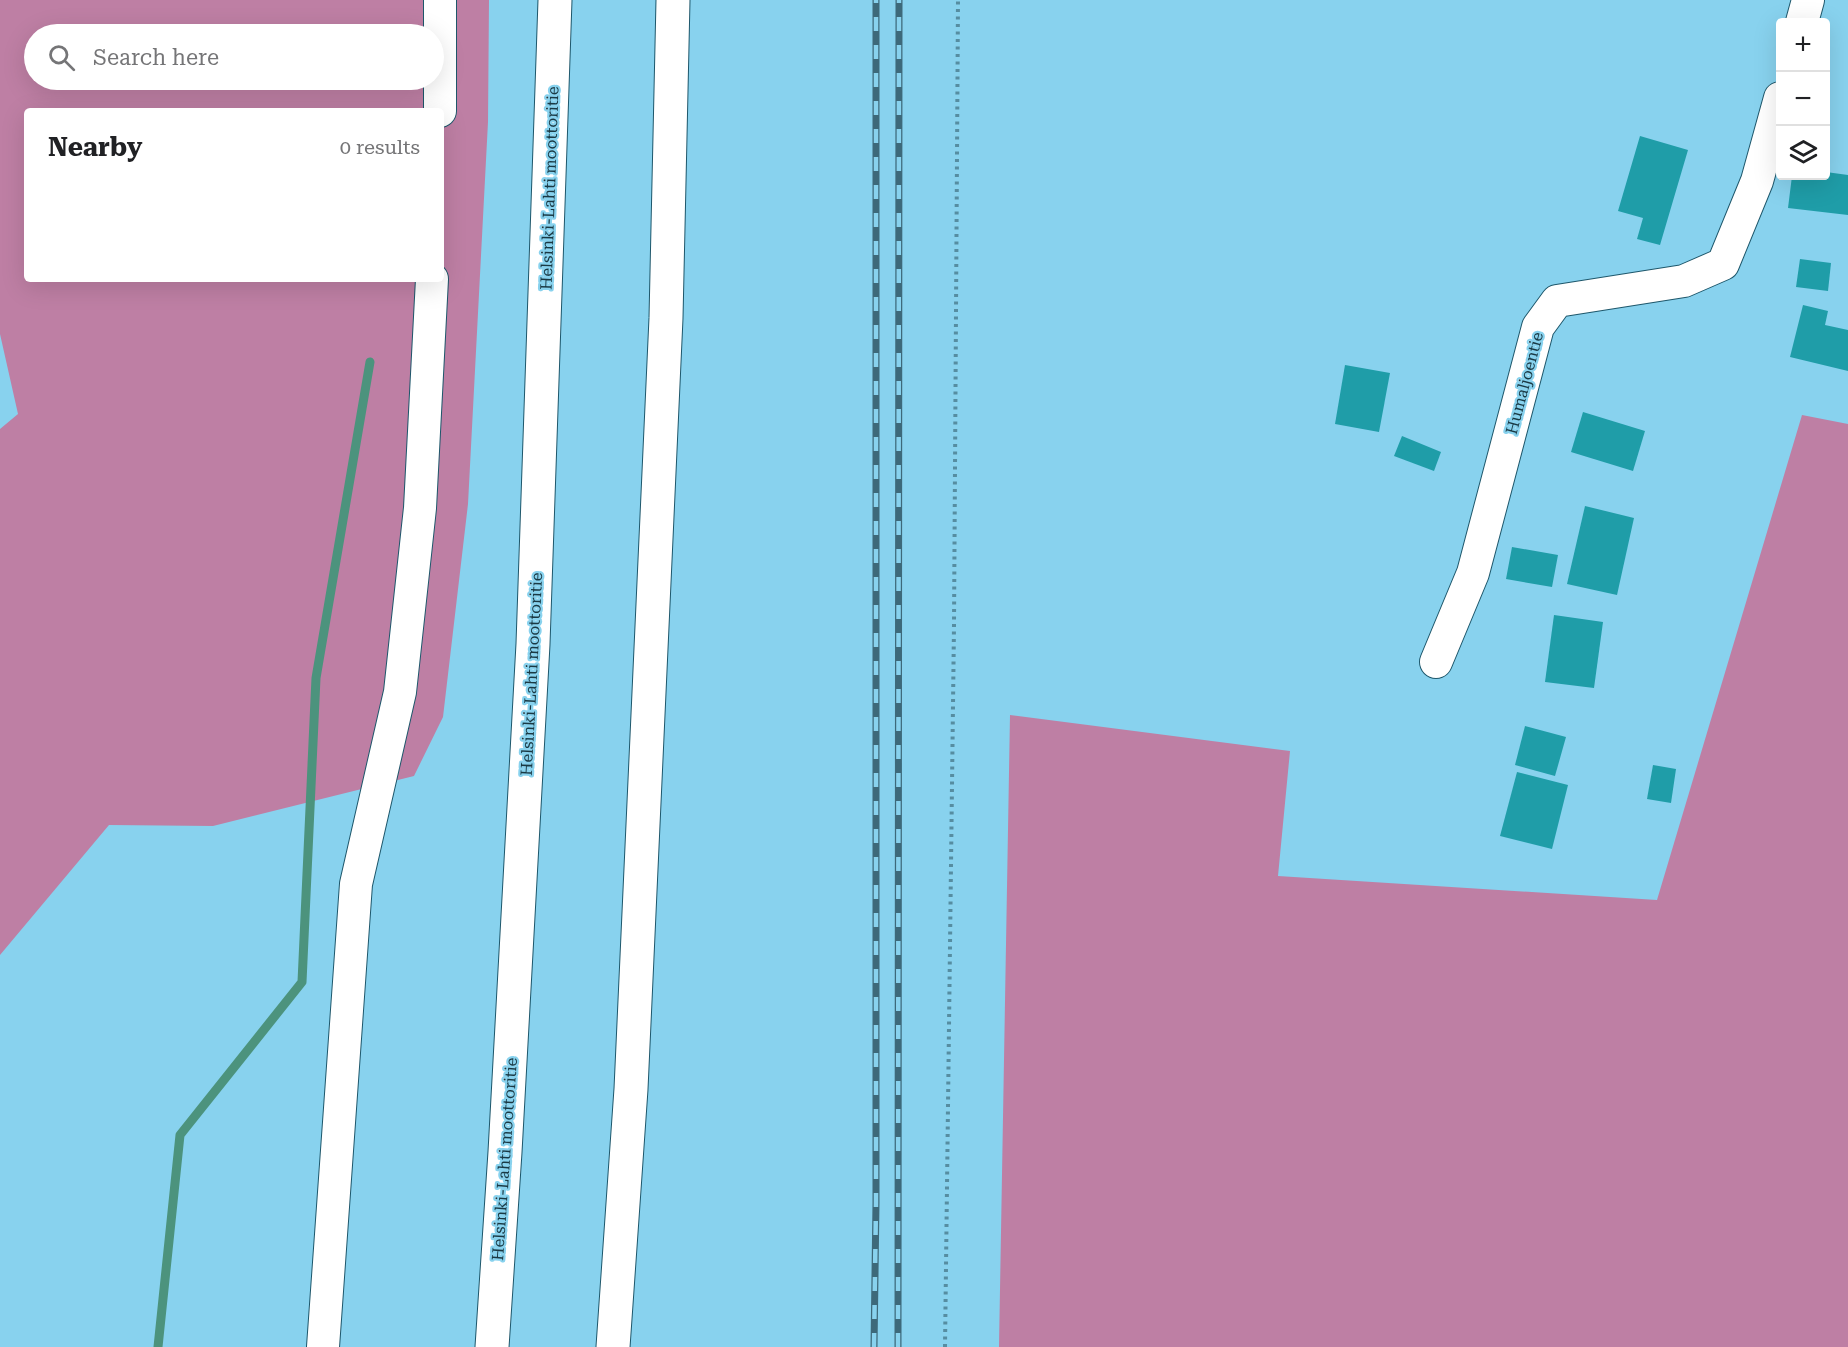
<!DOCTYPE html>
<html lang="en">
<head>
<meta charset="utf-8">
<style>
	:root { --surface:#fff; --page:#f6f6f6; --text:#202124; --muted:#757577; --line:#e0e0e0 }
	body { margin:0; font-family:"Roboto Serif",serif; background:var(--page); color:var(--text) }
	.controls { position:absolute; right:18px; top:18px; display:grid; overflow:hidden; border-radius:6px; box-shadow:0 6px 24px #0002 }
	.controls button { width:54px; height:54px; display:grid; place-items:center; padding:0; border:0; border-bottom:2px solid var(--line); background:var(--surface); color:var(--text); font:30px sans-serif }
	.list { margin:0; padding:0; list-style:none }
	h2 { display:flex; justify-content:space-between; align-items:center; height:78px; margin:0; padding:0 24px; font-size:26px }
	h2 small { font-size:20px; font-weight:400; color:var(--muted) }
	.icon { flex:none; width:33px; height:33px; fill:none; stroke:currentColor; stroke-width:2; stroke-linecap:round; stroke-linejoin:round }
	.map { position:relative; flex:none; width:1848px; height:1347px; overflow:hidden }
	.search { position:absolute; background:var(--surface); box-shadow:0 6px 24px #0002; left:24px; top:24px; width:420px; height:66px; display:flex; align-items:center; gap:15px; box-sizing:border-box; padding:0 21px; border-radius:33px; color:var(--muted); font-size:22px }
	.panel { position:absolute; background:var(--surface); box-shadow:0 6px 24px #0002; left:24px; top:108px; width:420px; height:174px; border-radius:6px }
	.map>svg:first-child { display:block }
	.green { fill:#be7fa4; fill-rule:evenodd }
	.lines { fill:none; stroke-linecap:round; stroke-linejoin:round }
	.stream { stroke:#4c937d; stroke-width:9 }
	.building { fill:#1f9da8 }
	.minor-casing { stroke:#1e576b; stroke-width:34 }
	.highway-casing { stroke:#1e576b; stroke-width:35 }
	.path { stroke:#568da1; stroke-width:4; stroke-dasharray:3 4.5; stroke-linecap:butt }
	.minor { stroke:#fff; stroke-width:32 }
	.highway { stroke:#fff; stroke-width:33 }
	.rail-casing { stroke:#3d697a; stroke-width:7 }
	.rail { stroke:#88d2ee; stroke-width:4.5; stroke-dasharray:14; stroke-linecap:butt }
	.labels { text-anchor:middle; stroke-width:4.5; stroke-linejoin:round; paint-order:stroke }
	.street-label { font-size:16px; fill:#1a3944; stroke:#88d2ee }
</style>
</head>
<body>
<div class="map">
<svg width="1848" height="1347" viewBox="0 0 1848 1347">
	<rect width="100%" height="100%" fill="#88d2ee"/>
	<!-- green -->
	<g class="green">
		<path d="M0,0h489l-1,122 -20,382 -25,213 -29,59 -201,50 -104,-1 -109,130v-526l18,-15 -18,-80zM34,34h400v46h-400zM27,111h414v168h-414z"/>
		<path d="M1802,415l46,9v923h-849l11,-632 280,36 -12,125 379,24z"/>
	</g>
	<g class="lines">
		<!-- stream -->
		<path class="stream" d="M158,1347l22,-212 122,-153 14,-304 54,-316"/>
	</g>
	<!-- building -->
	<g class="building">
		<path d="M1640,136l48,14 -28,95 -23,-6 6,-21 -25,-7z"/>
		<path d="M1826,172l22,3v40l-60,-7 4,-32h34z"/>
		<path d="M1800,259l31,4 -3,28 -32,-4z"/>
		<path d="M1803,305l25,6 -3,14 23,5v41l-58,-14z"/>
		<path d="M1345,365l45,8 -11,59 -44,-8z"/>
		<path d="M1583,412l62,19 -12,40 -62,-19z"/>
		<path d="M1402,436l39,16 -7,19 -40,-15z"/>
		<path d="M1585,506l49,12 -17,77 -50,-11z"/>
		<path d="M1512,547l46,8 -6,32 -46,-8z"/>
		<path d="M1554,615l49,7 -9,66 -49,-6z"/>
		<path d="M1525,726l41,11 -11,39 -40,-11z"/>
		<path d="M1653,765l23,4 -5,34 -24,-4z"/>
		<path d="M1517,772l51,13 -16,64 -52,-13z"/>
	</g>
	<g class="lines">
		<!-- minor casing -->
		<g class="minor-casing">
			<g id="minor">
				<path d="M440,0v111"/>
				<path d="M1802,22l6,-22"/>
				<path d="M1436,662l37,-89 65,-246 19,-26 127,-20 39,-17 34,-83 23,-83"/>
				<path d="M323,1347l33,-463 44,-192 20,-184 12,-229"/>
			</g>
		</g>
		<!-- highway casing -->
		<g class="highway-casing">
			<g id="highway">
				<path d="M492,1347l13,-195 28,-508 22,-644"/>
				<path d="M613,1347l18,-258 35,-771 7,-318"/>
			</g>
		</g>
		<!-- path -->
		<path class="path" d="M945,1347l9,-722 4,-625"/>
		<!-- minor -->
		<use href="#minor" class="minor"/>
		<!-- highway -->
		<use href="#highway" class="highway"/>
		<!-- rail casing -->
		<g class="rail-casing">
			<g id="rail">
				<path d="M874,1347l2,-144v-1203"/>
				<path d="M898,1347l1,-1347"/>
			</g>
		</g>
		<!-- rail -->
		<use href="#rail" class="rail"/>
	</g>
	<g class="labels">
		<!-- street labels -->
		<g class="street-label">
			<text transform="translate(549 188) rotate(-88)" y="6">Helsinki-Lahti moottoritie</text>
			<text transform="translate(1524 383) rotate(-75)" y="6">Humaljoentie</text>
			<text transform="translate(531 674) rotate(-87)" y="6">Helsinki-Lahti moottoritie</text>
			<text transform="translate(504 1159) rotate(-86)" y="6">Helsinki-Lahti moottoritie</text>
		</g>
	</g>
</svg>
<div class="controls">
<button>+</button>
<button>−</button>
<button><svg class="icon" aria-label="layers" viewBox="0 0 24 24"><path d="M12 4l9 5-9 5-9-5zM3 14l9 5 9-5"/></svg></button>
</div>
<div class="search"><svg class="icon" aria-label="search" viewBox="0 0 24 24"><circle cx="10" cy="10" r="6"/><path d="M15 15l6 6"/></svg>Search here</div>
<section class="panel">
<h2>Nearby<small>0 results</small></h2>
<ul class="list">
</ul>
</section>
</div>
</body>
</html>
